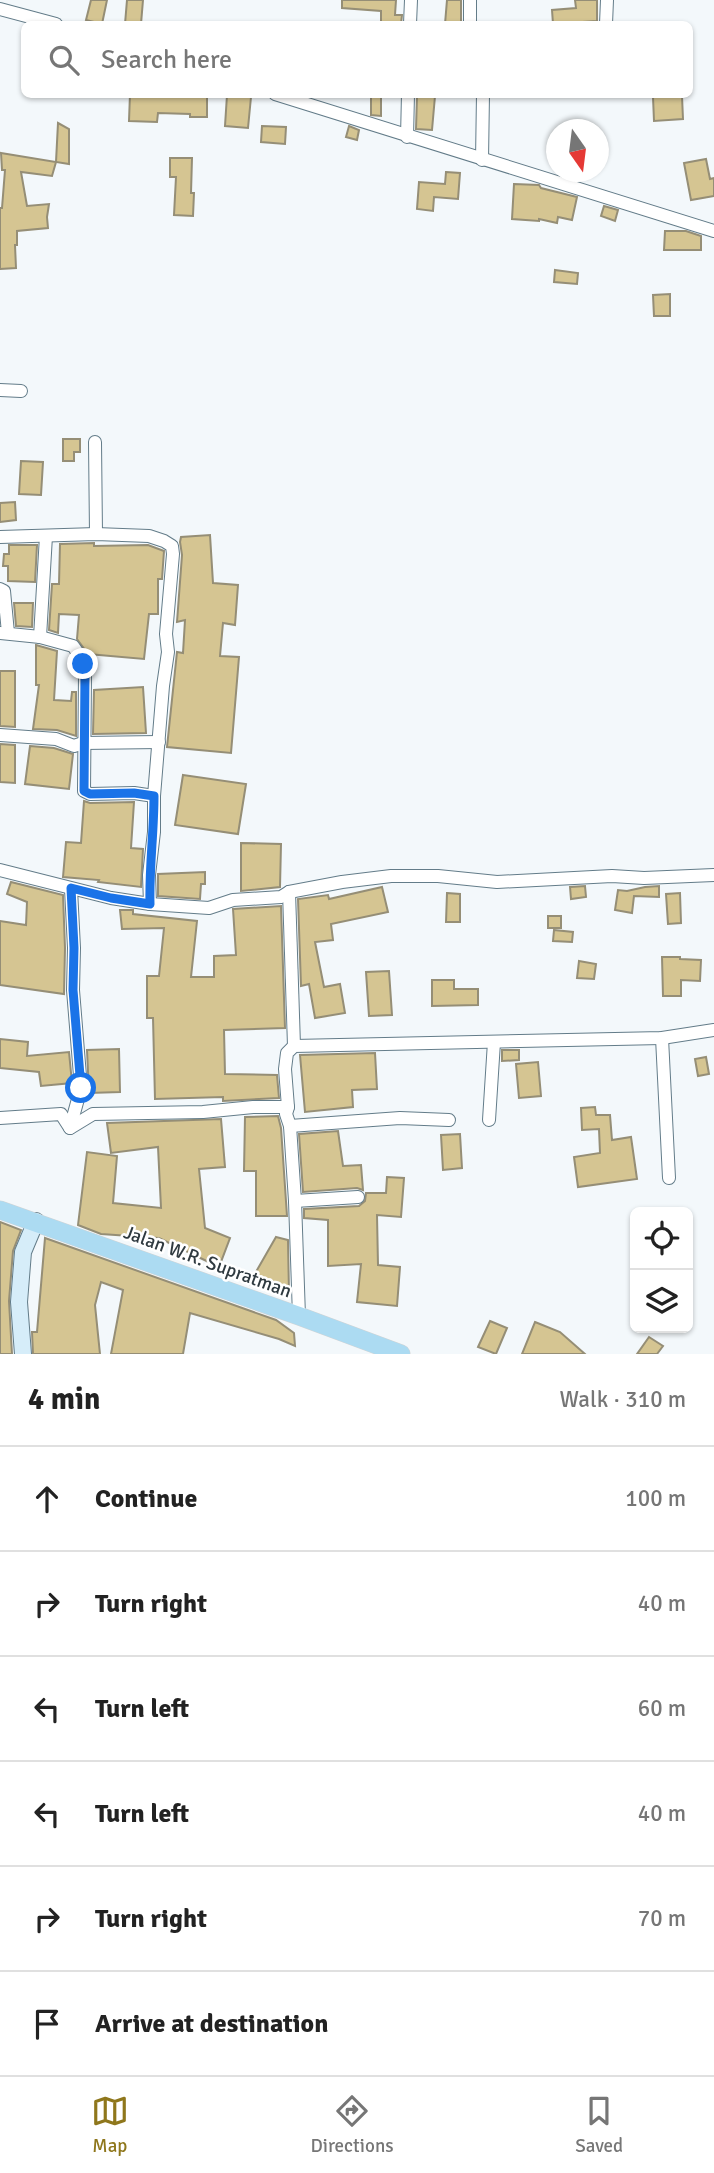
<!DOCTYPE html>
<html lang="en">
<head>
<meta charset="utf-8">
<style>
	:root { --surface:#fff; --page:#f2f2f2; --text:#222; --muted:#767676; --line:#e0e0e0; --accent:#8f771c }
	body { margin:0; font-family:Signika,sans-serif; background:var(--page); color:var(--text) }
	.controls { position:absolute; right:21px; bottom:21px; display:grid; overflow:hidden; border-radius:10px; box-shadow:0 2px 5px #0004 }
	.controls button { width:63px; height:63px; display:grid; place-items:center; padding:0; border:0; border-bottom:2px solid var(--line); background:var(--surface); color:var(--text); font:35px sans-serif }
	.compass { position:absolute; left:546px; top:119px; width:63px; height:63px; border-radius:50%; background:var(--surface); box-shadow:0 2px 5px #0004; rotate:166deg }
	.stop { position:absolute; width:21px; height:21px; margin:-16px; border:5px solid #1a73e8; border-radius:50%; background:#fff }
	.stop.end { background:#1a73e8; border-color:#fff; box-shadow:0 2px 7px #0008 }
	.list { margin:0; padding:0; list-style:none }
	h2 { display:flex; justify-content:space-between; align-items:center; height:91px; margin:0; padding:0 28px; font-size:30px }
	h2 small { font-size:23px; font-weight:400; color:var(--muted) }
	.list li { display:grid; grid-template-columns:46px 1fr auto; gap:21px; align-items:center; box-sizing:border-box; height:105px; padding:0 28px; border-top:2px solid var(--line) }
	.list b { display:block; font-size:26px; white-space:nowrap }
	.list em { font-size:23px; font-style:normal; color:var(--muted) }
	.icon { flex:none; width:38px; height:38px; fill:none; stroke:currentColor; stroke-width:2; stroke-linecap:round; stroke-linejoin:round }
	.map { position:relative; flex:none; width:714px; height:1354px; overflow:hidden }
	.search { position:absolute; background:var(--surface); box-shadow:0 2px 5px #0004; left:21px; right:21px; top:21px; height:77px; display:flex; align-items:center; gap:18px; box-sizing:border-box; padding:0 24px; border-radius:10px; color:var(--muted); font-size:26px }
	.sheet { height:721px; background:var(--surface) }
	nav { display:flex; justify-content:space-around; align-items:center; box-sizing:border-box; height:98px; border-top:2px solid var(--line); background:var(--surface); font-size:19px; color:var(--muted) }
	nav a { display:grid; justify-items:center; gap:4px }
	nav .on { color:var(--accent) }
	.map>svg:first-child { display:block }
	.building { fill:#d5c592; stroke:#958e76; stroke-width:2 }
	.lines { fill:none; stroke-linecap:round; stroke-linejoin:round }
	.street-casing { stroke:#637c89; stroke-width:14 }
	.secondary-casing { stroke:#637c89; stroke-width:18 }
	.primary-casing { stroke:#d1d4d5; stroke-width:19 }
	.street { stroke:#fff; stroke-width:12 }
	.secondary { stroke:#d6edf9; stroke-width:16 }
	.primary { stroke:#acdbf2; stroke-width:18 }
	.route { stroke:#1a73e8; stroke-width:9 }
	.labels { text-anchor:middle; stroke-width:5; stroke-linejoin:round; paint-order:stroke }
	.street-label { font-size:19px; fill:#2f3a40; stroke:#fff }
</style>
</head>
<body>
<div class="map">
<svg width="714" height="1354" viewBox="0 0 714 1354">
	<rect width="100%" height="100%" fill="#f3f8fb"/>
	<!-- building -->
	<g class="building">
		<path d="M91,0h16l-5,24 -16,-4z"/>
		<path d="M127,0h16l-2,24h-16z"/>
		<path d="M342,0h54l-1,15h7l-1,9h-20v-13l-39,-3z"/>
		<path d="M447,0h14v24h-16z"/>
		<path d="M575,0h22v21l-44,3 -1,-14 24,-2z"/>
		<path d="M130,94h77v23h-17v-3l-32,-1 -1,9 -28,-1z"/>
		<path d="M371,94h10v22l-10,-1z"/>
		<path d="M227,95l24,2 -3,31 -23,-2z"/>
		<path d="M417,96h18l-3,34 -16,-1z"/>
		<path d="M682,96l1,23 -29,2 -1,-24z"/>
		<path d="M58,123l11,6v35l-13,-2z"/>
		<path d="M262,126l24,1 -1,17 -24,-2z"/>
		<path d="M349,126l10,4 -2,10 -11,-3z"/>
		<path d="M1,153l55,9 -4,14 -31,-4 6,34 22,-2 -2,13 1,11 -31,3v14h-2l1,23 -16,1v-61h2l3,-38h-3z"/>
		<path d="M170,158h22l-1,35h3l-1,23 -19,-1 2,-38h-6z"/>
		<path d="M706,159l4,20 4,-1v18l-23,4 -7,-37z"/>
		<path d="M446,172l14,1 -2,26 -24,-2 -1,14 -16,-2 2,-27 26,2z"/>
		<path d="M514,184l25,1 2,3 36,9 -5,23 -14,-3 -1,6 -18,-4v2l-27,-2z"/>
		<path d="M604,206l14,4 -3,11 -14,-5z"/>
		<path d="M665,231h21l15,5v14h-37z"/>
		<path d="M555,270l23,3 -1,11 -23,-2z"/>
		<path d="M670,294v22h-16l-1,-21z"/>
		<path d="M63,439h17v13h-6v9h-11z"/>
		<path d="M21,461l22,1 -2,33 -22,-1z"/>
		<path d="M15,502l1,18 -16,2v-19z"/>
		<path d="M210,535l3,48 25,2 -3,40 -12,-2 -3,33 19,1 -8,96 -64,-6 10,-95 6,1 2,-33 -8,2 5,-67 -2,-13 1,-5z"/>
		<path d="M94,543v3l54,-1 16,6 -2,28h-4v35h-9l-5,45 -56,-5 -11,-15 2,-24 -20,-1 -1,19 -9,-3 3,-46h7l1,-40z"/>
		<path d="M9,545h28l-2,37 -27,-1v-15h-5l1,-12h5z"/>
		<path d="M14,603h19l-1,24 -16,-1z"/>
		<path d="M36,645l21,6 -3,49 17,1 1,-9h4v44l-19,-6 -24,-1 6,-44h-3z"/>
		<path d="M0,671h15v56l-15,-1z"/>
		<path d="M143,687l3,46 -53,1 1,-44z"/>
		<path d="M0,744l15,1v38l-15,-1z"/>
		<path d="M30,746l24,2 19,6 -4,35 -44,-5z"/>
		<path d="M183,775l63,9 -8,50 -63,-9z"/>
		<path d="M84,801l6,2 44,-1 -3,46 12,1 -2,38 -43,-5 1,-2 -36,-3 3,-35 15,1z"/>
		<path d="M241,843l40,1 -1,43 -39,4z"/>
		<path d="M205,872v12h-4l-1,15 -42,-3v-22z"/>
		<path d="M11,882l52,13 2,53 -1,46 -64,-9v-64l26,4 1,-23 -20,-8z"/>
		<path d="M585,886l1,11 -15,2 -1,-12z"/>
		<path d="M659,886v11l-25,-1 -2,17 -17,-3 3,-20 9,1 18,-4z"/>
		<path d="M382,887l6,25 -57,12 2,16 -18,2 9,45 16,-3 5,29 -30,5 -6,-34 -8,2 -3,-87 30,-4 1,4z"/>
		<path d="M447,893l13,1v28h-14z"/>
		<path d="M680,893l1,30 -13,1 -2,-30z"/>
		<path d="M281,906l4,122 -61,2 1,44 52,1 2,23 -56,3v-4l-68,2 -2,-81h-6v-42h12l5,-48 -42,1 -2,-19h13v4l64,7 -6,56h23v-21l22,-1 -3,-46z"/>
		<rect x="548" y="916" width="13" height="12"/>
		<path d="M554,930l19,2 -1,10 -19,-1z"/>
		<path d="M662,957h18v2l21,1 -1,21 -19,-1v16h-18z"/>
		<path d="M579,961l17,3 -2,15 -17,-1z"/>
		<path d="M389,971l3,44 -23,1 -3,-44z"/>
		<path d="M432,980h22v9h24v16l-46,1z"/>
		<path d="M0,1039l28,3 -1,14 42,-4 3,31 -31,3 -2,-14 -39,-4z"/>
		<path d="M119,1049l1,43 -31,1 -2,-43z"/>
		<path d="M502,1050h17v10l-17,1z"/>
		<path d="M375,1053l2,36 -25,1 1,17 -48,5 -5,-57z"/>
		<path d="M706,1057l3,17 -11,2 -3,-17z"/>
		<path d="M538,1062l3,34 -22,2 -3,-34z"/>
		<path d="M595,1107l1,8h14l2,25 19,-3 6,42 -59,8 -4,-30 26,-4 -1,-24 -17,1 -1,-22z"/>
		<path d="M278,1116l3,12 6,88h-31v-45h-12l1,-54z"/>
		<path d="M221,1119l4,48 -26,2 6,59 25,10 -11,29 -60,-29 -58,-4 -23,-9 9,-73 30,4 -4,47 48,5 -3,-61 -47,6 -4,-30z"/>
		<path d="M338,1131l5,35 18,-1 2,25 -6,-2 -54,4 -4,-58z"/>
		<path d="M460,1134l2,34 -19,2 -2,-35z"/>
		<path d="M387,1177l17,1 -3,39 -24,-2 1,50 22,2 -3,39 -40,-4 4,-38 -33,2v-46l-24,-2v-9l55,-3 6,-5 1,-8h20z"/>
		<path d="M0,1222l21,8 -8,21 -4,50 3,53h-12z"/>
		<path d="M276,1237l12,3 1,54 -40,-10z"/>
		<path d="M45,1238l231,82 18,13 1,13 -16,-7 -89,-26 -7,41h-72l12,-64 -22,-8 -6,23 5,49h-67l-1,-22h5z"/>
		<path d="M490,1321l17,7 -11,26 -18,-7z"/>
		<path d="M535,1322l25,10 25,22h-63z"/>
		<path d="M649,1337l14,9 -6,8h-20z"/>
	</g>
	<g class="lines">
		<!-- street casing -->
		<g class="street-casing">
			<g id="street">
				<path d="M0,9l56,15"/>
				<path d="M410,24l1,-24"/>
				<path d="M470,24v-24"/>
				<path d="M606,24l1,-24"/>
				<path d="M275,94l439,137"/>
				<path d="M407,137l1,-43"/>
				<path d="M482,160l1,-66"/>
				<path d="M0,390l21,1"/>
				<path d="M95,442l1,92"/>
				<path d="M0,537l96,-3 53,2 15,5 8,5 1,8 -7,80 2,18 -5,34 -9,110v36l-5,43 1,29"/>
				<path d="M0,589l4,2 4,42"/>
				<path d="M0,633l40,4 33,9 7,10 5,18 -1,117 6,3 44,-1 20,3"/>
				<path d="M40,637l6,-101"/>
				<path d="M0,735l56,4 18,7 9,-3 76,-1"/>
				<path d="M0,870l111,28 39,6 59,4 24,-8 48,-3 8,-5 53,-10 49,-6h47l59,6 115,-6 32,2 70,-3"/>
				<path d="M289,892l5,154"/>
				<path d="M662,1038l7,140"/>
				<path d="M0,1118l61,-4 9,14 23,-14 110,-2 50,-5h35"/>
				<path d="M489,1120l5,-78"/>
				<path d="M290,1126l110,-8 49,2"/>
				<path d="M70,1128l11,-40 -8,-98 1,-42 -3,-59"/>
				<path d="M295,1201l63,-4"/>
				<path d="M299,1316l-4,-115 -5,-75 -4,-12 2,-7 -3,-38 2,-16 7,-7 368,-8 52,-8"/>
			</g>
		</g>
		<!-- secondary casing -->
		<g class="secondary-casing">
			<path id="secondary" d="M23,1354l-4,-52 4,-50 13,-31"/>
		</g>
		<!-- primary casing -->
		<g class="primary-casing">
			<path id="primary" d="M0,1210l299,106 102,38"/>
		</g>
		<!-- street -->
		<use href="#street" class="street"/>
		<!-- secondary -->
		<use href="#secondary" class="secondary"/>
		<!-- primary -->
		<use href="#primary" class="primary"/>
	</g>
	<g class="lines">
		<!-- route -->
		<path class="route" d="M81,1088l-8,-98 1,-42 -3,-60 40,10 39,6c-1,-36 4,-72 4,-108l-20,-3 -44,1 -6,-3 1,-117 -2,-10"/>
	</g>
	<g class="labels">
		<!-- street labels -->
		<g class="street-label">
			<text transform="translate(208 1261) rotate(20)" y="7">Jalan W.R. Supratman</text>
		</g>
	</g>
</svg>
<div class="controls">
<button><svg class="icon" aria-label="locate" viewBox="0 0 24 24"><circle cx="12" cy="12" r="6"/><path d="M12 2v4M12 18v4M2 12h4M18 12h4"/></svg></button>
<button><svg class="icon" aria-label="layers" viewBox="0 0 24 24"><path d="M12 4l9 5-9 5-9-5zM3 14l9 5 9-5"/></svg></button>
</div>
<svg class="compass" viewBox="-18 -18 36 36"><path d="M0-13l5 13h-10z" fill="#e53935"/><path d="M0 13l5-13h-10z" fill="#767676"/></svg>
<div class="stop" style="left:81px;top:1088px"></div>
<div class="stop end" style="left:83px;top:664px"></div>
<div class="search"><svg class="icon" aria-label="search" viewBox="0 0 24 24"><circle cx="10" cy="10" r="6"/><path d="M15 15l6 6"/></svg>Search here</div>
</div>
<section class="sheet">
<h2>4 min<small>Walk · 310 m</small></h2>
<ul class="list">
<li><svg class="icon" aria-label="ahead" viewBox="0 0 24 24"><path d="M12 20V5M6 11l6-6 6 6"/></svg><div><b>Continue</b></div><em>100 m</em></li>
<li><svg class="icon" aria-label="right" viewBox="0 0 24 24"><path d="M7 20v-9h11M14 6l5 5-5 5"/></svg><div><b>Turn right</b></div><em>40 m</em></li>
<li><svg class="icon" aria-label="left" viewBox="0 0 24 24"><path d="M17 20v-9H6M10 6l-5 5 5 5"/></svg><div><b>Turn left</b></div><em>60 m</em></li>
<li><svg class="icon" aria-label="left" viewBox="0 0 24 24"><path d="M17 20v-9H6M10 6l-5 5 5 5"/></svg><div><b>Turn left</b></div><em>40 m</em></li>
<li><svg class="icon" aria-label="right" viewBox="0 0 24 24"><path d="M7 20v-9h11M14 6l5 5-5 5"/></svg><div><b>Turn right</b></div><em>70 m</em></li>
<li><svg class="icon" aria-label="arrive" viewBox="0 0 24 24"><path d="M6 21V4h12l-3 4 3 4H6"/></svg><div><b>Arrive at destination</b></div></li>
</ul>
</section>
<nav>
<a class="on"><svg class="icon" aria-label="map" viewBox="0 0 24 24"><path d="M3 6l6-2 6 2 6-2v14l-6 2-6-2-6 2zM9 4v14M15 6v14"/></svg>Map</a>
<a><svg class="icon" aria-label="directions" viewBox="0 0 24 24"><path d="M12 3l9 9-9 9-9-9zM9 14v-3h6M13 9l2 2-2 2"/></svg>Directions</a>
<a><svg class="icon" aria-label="saved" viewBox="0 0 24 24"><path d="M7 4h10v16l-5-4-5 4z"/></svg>Saved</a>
</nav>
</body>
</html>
